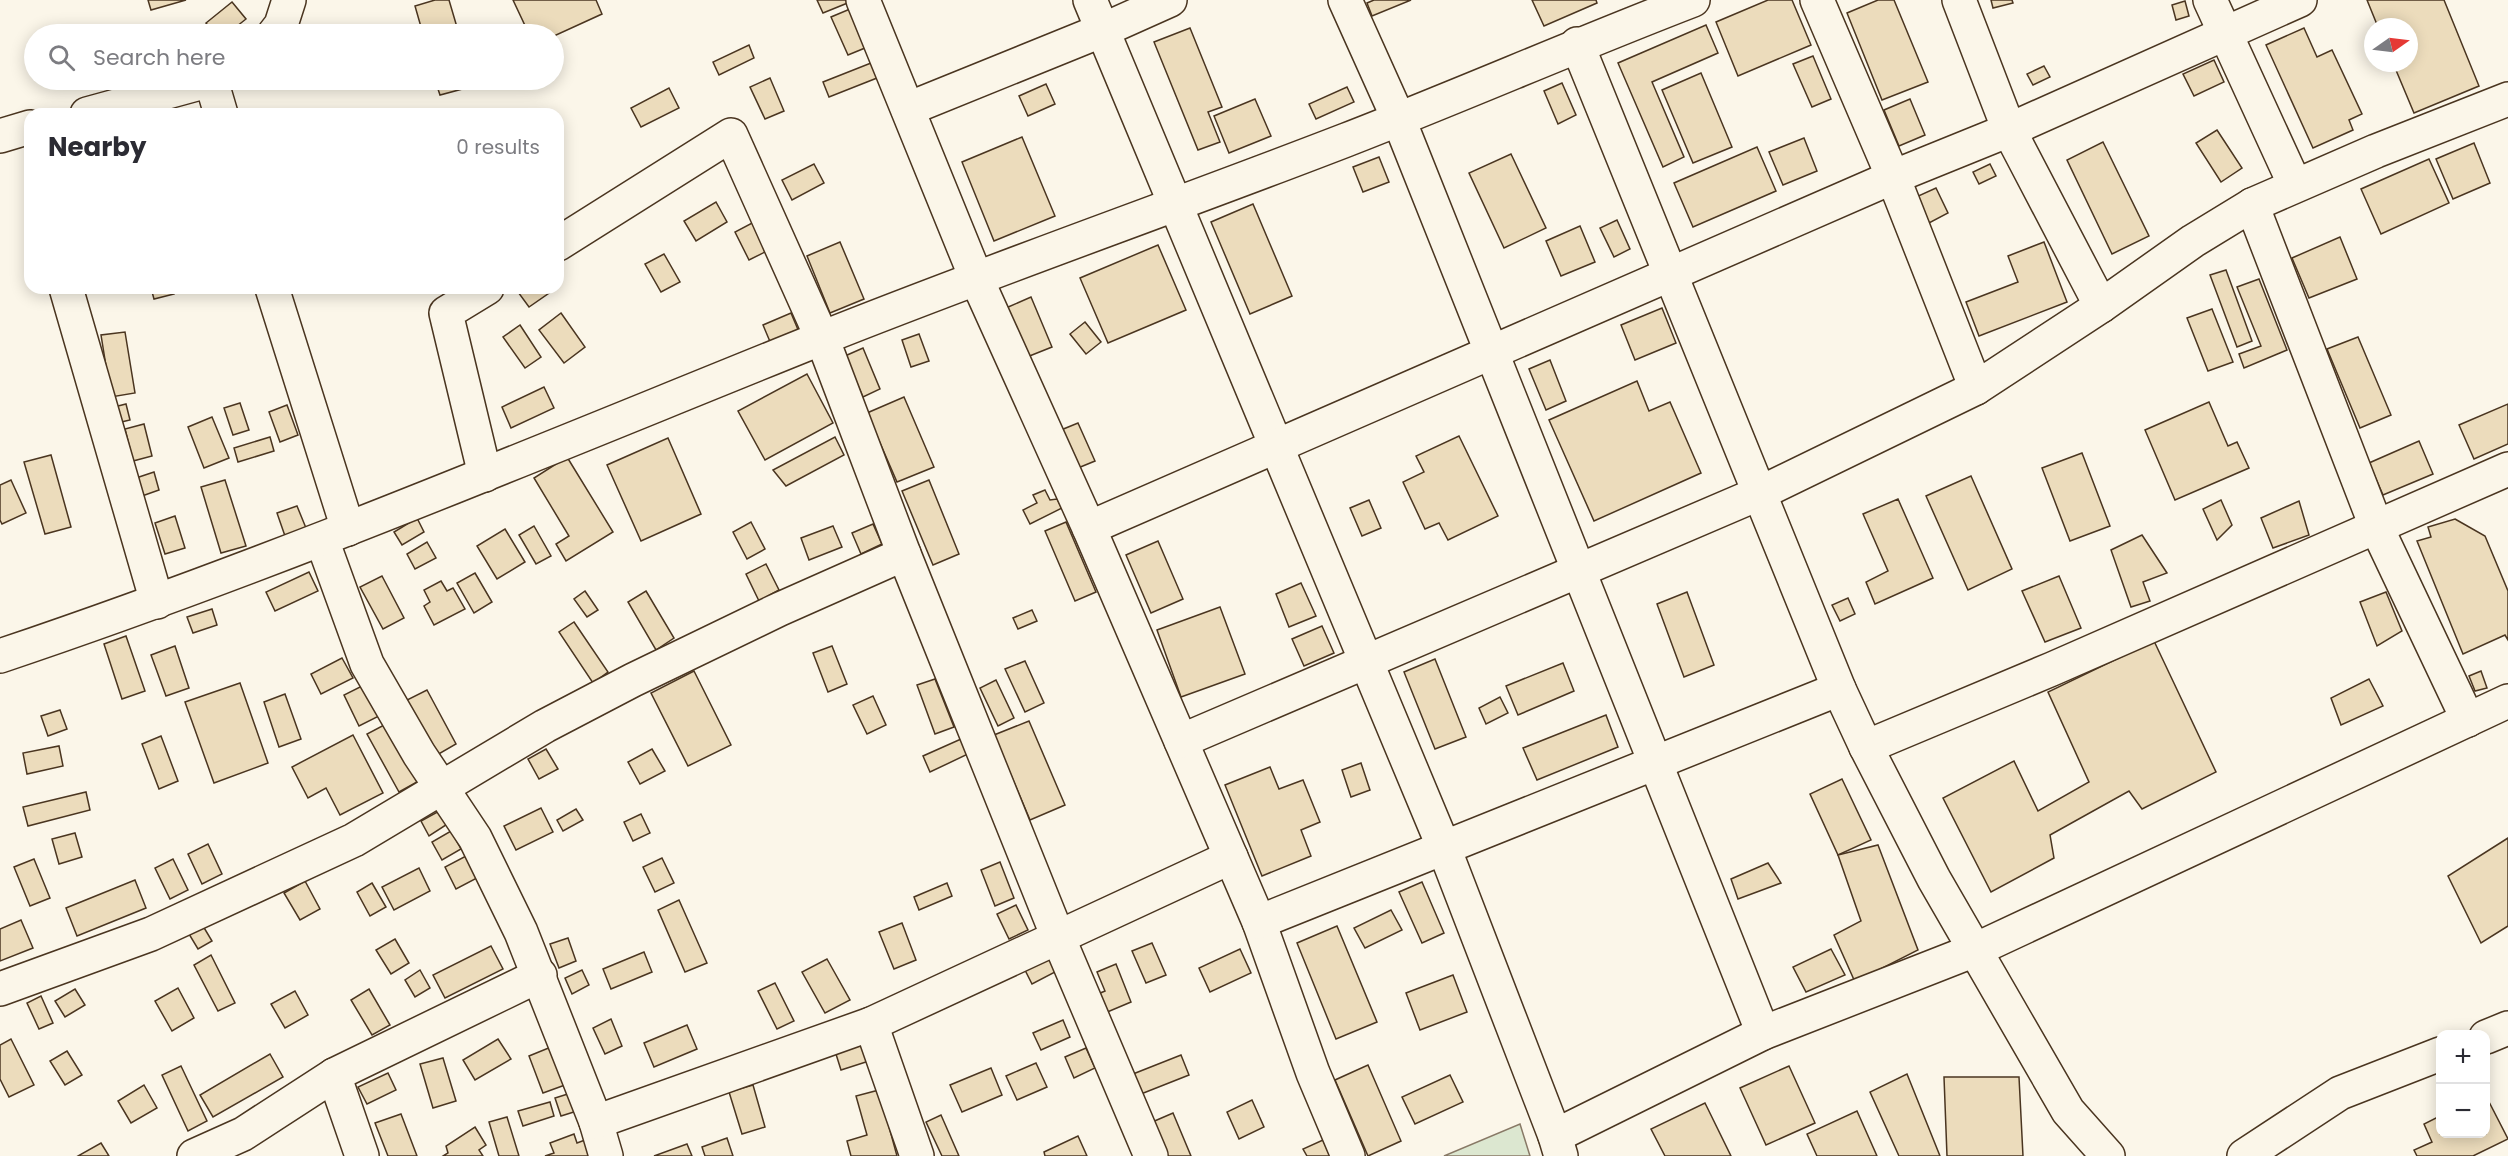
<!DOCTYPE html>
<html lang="en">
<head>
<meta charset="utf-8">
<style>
	:root { --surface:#fff; --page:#f2f2f3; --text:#2b2b33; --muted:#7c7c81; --line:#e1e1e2 }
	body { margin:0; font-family:Poppins,sans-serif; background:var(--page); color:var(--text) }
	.controls { position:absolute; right:18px; bottom:18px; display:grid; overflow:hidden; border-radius:12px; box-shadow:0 3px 15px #0003 }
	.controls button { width:54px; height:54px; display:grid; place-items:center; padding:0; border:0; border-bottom:2px solid var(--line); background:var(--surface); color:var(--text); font:30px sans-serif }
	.compass { position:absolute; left:2364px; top:18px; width:54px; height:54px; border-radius:50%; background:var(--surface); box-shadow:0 3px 15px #0003; rotate:76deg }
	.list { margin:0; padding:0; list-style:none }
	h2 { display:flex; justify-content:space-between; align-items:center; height:78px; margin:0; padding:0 24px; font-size:26px }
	h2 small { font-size:20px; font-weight:400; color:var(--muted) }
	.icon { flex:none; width:33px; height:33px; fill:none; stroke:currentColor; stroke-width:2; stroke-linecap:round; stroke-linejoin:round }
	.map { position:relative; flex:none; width:2508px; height:1156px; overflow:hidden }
	.search { position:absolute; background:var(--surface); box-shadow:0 3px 15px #0003; left:24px; top:24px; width:540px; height:66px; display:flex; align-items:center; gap:15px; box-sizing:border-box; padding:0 21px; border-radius:33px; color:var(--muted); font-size:22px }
	.panel { position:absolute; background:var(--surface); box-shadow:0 3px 15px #0003; left:24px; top:108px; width:540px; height:186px; border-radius:18px }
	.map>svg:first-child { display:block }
	.green { fill:#dce7d0; stroke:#887966; stroke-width:1.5 }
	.building { fill:#ecdcbc; stroke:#4a3520; stroke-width:1.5 }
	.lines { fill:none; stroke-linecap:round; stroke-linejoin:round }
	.minor-casing { stroke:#4a3520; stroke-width:36 }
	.minor { stroke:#fbf6e9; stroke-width:33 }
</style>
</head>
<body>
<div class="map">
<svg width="2508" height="1156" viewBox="0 0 2508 1156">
	<rect width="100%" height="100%" fill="#fbf6e9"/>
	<!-- green -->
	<path class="green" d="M1520,1124l10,32h-86z"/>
	<!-- building -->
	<g class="building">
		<path d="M148,0h38l-35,10z"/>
		<path d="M435,0h14l10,34h-36l-8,-28z"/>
		<path d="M513,0h83l6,14 -48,22 -25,-2z"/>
		<path d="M817,0h32l1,2 -27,11z"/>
		<path d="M1374,0h37l-39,16 -5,-13z"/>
		<path d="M1532,0h64l1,3 -53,23z"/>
		<path d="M1768,0h24l19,45 -73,31 -22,-54z"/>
		<path d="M1878,0h16l34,82 -46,18 -35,-87z"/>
		<path d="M1991,0h21l1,3 -20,5z"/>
		<path d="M2367,0h77l35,86 -65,27 -21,-50h16v-36h-31z"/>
		<path d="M2185,1l4,15 -13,4 -4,-15z"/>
		<path d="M232,2l14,17 -19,15h-12l-9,-11z"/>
		<path d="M850,9l15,39 -17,7 -17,-38z"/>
		<path d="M1706,25l12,28 -66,29 32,75 -21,10 -45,-104z"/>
		<path d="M1190,28l32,79 -14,5 12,30 -22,8 -44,-108z"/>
		<path d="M2304,28l13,29 15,-7 30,64 -13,6 4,10 -40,18 -47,-103z"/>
		<path d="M749,45l5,13 -35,17 -6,-13z"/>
		<path d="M1813,56l18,43 -19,8 -19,-43z"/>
		<path d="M2214,60l10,22 -30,14 -11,-22z"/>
		<path d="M871,63l6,15 -48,19 -6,-15z"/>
		<path d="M2044,66l6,11 -17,8 -6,-11z"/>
		<path d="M1701,73l31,74 -39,16 -31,-73z"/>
		<path d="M770,78l14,33 -19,8 -15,-32z"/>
		<path d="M435,80h61l-56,15z"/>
		<path d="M1562,83l14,32 -18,9 -14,-33z"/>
		<path d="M1046,84l9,20 -27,12 -9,-20z"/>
		<path d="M1347,87l7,15 -38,17 -7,-15z"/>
		<path d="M669,88l10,20 -38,19 -10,-19z"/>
		<path d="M1255,99l16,37 -42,17 -15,-37z"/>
		<path d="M1910,99l15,36 -26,11 -15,-36z"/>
		<path d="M2217,130l25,38 -21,14 -25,-39z"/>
		<path d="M1022,137l33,79 -61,25 -32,-79z"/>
		<path d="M1804,138l13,33 -34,14 -14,-33z"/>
		<path d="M2103,142l46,94 -37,18 -45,-94z"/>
		<path d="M2474,143l16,40 -37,16 -17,-40z"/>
		<path d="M1757,147l19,44 -83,36 -19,-44z"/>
		<path d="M1511,154l35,74 -42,20 -35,-75z"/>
		<path d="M1379,157l10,25 -26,10 -10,-25z"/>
		<path d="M2429,159l20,44 -68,31 -20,-45z"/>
		<path d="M814,164l10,19 -32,17 -10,-20z"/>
		<path d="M1990,164l6,12 -17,8 -6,-12z"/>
		<path d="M1936,188l12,25 -19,10 -13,-26z"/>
		<path d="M716,202l11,20 -31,19 -12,-20z"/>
		<path d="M1253,204l39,92 -42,18 -39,-92z"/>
		<path d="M1617,220l13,29 -16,8 -14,-29z"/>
		<path d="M754,222l13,29 -18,9 -14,-28z"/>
		<path d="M1580,226l15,36 -34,14 -15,-35z"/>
		<path d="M2340,237l17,42 -48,19 -17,-40z"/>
		<path d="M840,242l24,57 -34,14 -23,-57z"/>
		<path d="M2044,242l23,60 -88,34 -13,-34 52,-20 -10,-26z"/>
		<path d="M1158,245l28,65 -78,33 -28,-65z"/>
		<path d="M664,254l16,28 -19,10 -16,-28z"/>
		<path d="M2226,270l26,71 -15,6 -27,-72z"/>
		<path d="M2259,279l28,71 -43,18 -5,-14 22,-8 -24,-59z"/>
		<path d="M151,288h21l2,6 -20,5z"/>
		<path d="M524,288h26l2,3 -23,16 -11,-15z"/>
		<path d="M1031,297l21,50 -25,10 -21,-49z"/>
		<path d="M1662,308l14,35 -41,17 -14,-35z"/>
		<path d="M2212,309l21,53 -25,9 -21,-53z"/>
		<path d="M561,313l24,34 -21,16 -25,-33z"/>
		<path d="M791,313l8,19 -28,12 -8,-19z"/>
		<path d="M1085,322l16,20 -15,12 -16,-20z"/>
		<path d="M520,325l21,32 -16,11 -22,-31z"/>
		<path d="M125,332l10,61 -24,4 -10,-62z"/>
		<path d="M919,334l10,27 -18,6 -9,-27z"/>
		<path d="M2358,337l33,78 -31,13 -33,-79z"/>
		<path d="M863,348l17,41 -17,8 -18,-41z"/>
		<path d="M1550,360l16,41 -20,9 -17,-41z"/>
		<path d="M807,374l26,49 -68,37 -27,-49z"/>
		<path d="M1637,381l12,30 21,-9 31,71 -107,48 -45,-101z"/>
		<path d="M544,387l10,21 -43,20 -9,-21z"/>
		<path d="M904,397l30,70 -37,15 -30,-69z"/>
		<path d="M2209,402l19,44 9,-4 12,26 -74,32 -30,-70z"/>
		<path d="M240,403l9,27 -16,5 -9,-27z"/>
		<path d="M126,404l4,16 -13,3 -3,-16z"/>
		<path d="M2508,404v40l-34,15 -15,-34z"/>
		<path d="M287,405l11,30 -18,7 -11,-30z"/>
		<path d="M212,417l17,41 -25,10 -16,-41z"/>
		<path d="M1078,423l17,38 -17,7 -17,-38z"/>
		<path d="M144,424l8,32 -19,5 -8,-32z"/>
		<path d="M1459,436l39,80 -50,24 -9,-17 -14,6 -22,-47 21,-10 -8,-16z"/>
		<path d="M270,437l4,14 -36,11 -4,-14z"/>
		<path d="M835,437l9,18 -58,31 -13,-16z"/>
		<path d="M668,438l33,76 -60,27 -34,-76z"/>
		<path d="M2419,441l14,33 -50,21 -14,-32z"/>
		<path d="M2082,453l28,73 -40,15 -28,-73z"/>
		<path d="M51,455l20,72 -26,7 -21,-72z"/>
		<path d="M567,457l46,75 -47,29 -10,-17 13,-8 -35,-58z"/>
		<path d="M154,472l5,18 -17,6 -6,-18z"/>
		<path d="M1971,476l41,93 -44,21 -42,-94z"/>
		<path d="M11,480l15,33 -24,11 -2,-4v-35z"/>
		<path d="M225,480l21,66 -25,7 -20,-66z"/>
		<path d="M929,480l30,74 -26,11 -31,-74z"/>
		<path d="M1045,490l5,10 7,-1 5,9 -32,16 -7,-14 14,-7 -4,-8z"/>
		<path d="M1898,499l35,79 -58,26 -9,-22 22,-11 -25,-57z"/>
		<path d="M1369,500l12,28 -19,8 -12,-28z"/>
		<path d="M2221,500l11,25 -15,15 -14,-31z"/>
		<path d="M2299,501l10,34 -36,13 -12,-30z"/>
		<path d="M297,506l9,22 -21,8 -8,-23z"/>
		<path d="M175,516l10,32 -20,6 -10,-31z"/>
		<path d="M417,518l7,14 -22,13 -8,-13z"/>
		<path d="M2455,519l30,17 23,55v49l-3,-5 -42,19 -46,-113 14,-4 -3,-10z"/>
		<path d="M751,522l14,27 -18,10 -14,-27z"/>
		<path d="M1066,522l30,70 -21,9 -30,-70z"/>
		<path d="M873,524l9,20 -21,10 -9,-21z"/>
		<path d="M534,526l17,30 -15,8 -17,-29z"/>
		<path d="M833,526l9,21 -33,13 -8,-22z"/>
		<path d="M505,529l20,33 -28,17 -20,-33z"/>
		<path d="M2142,535l25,38 -24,9 7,19 -19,6 -20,-57z"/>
		<path d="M1158,541l25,58 -32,14 -25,-58z"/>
		<path d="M427,542l9,16 -21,11 -8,-15z"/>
		<path d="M766,564l13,26 -20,11 -13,-27z"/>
		<path d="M309,572l9,19 -43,20 -9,-19z"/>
		<path d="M475,573l17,29 -18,11 -17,-30z"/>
		<path d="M382,576l22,42 -21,11 -23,-42z"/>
		<path d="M2059,576l22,52 -36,14 -23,-51z"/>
		<path d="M441,581l6,10 6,-3 12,21 -31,16 -10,-19 6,-4 -6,-12z"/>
		<path d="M1301,583l15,33 -27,11 -13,-33z"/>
		<path d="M585,591l13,19 -11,7 -13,-18z"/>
		<path d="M646,591l28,47 -18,12 -28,-48z"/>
		<path d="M1687,592l27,73 -30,12 -27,-73z"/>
		<path d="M2386,592l16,39 -25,15 -17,-44z"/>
		<path d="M1848,598l7,16 -15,7 -8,-16z"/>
		<path d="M1220,607l25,67 -64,23 -24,-67z"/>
		<path d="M212,609l5,16 -24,8 -6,-16z"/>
		<path d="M1032,610l5,11 -19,8 -5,-11z"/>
		<path d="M574,622l34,50 -15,11 -34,-51z"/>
		<path d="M1322,626l12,27 -30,13 -12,-27z"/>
		<path d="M126,636l19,55 -23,8 -18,-55z"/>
		<path d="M2154,641l62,131 -74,37 -13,-18 -79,44 4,23 -63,34 -48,-94 71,-37 24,50 51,-29 -41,-90z"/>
		<path d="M175,646l14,42 -23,8 -15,-41z"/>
		<path d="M832,646l15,38 -19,8 -15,-39z"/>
		<path d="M342,658l11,20 -32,16 -10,-20z"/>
		<path d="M1435,659l31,78 -31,12 -31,-77z"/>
		<path d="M1025,661l19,42 -19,9 -20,-43z"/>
		<path d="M1563,663l11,28 -56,24 -12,-29z"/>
		<path d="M694,671l37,74 -43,21 -37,-73z"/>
		<path d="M2481,671l6,17 -12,3 -6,-15z"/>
		<path d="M935,679l19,48 -19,7 -18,-49z"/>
		<path d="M2369,679l14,27 -42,19 -10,-27z"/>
		<path d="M996,680l18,38 -16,8 -18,-38z"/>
		<path d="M240,683l28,80 -54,20 -29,-81z"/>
		<path d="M364,685l15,31 -20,10 -15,-31z"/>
		<path d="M427,690l29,54 -19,11 -30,-55z"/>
		<path d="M285,694l16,45 -22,8 -15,-45z"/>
		<path d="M873,696l13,29 -19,9 -14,-29z"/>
		<path d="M1500,697l8,16 -22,11 -7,-16z"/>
		<path d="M60,710l7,19 -19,7 -7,-20z"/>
		<path d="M1606,715l12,32 -81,33 -14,-32z"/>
		<path d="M1029,721l36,84 -35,15 -36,-85z"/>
		<path d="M386,724l31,58 -18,10 -32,-58z"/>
		<path d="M353,735l30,58 -43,22 -14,-27 -18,10 -16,-31z"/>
		<path d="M161,736l17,45 -19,8 -17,-45z"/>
		<path d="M961,739l7,15 -38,18 -7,-16z"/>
		<path d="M59,746l4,20 -36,8 -4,-21z"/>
		<path d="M546,749l12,20 -19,10 -11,-20z"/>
		<path d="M652,749l13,22 -25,13 -12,-22z"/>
		<path d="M1361,763l9,27 -19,7 -9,-27z"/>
		<path d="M1270,767l9,22 24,-9 17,42 -19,8 10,26 -49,20 -37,-91z"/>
		<path d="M1842,779l29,61 -33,15 -28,-61z"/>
		<path d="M86,792l4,18 -62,16 -5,-19z"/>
		<path d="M541,808l12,24 -37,18 -12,-24z"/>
		<path d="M576,809l7,11 -20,11 -6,-11z"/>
		<path d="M441,810l8,13 -20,13 -8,-15z"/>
		<path d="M641,814l9,19 -17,8 -9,-19z"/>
		<path d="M451,831l10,18 -19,11 -10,-18z"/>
		<path d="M75,833l7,24 -23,7 -7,-25z"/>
		<path d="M2508,838v88l-27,17 -33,-67z"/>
		<path d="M208,844l14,30 -20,10 -14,-30z"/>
		<path d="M1878,845l40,105 -63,32 -21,-47 27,-14 -23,-66z"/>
		<path d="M466,856l11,22 -21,11 -11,-22z"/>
		<path d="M662,858l12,25 -19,9 -12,-25z"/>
		<path d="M34,859l16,39 -20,8 -16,-39z"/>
		<path d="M173,859l15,31 -18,9 -15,-31z"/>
		<path d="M1000,862l14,36 -19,8 -14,-36z"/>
		<path d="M1768,863l13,20 -43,16 -7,-20z"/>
		<path d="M419,868l11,23 -36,19 -12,-23z"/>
		<path d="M135,880l11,28 -69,28 -11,-28z"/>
		<path d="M305,881l15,28 -20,11 -16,-27z"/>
		<path d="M1422,882l22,51 -22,10 -23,-51z"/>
		<path d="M372,883l14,24 -16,9 -13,-24z"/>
		<path d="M947,883l5,13 -33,14 -5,-13z"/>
		<path d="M679,900l28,63 -22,9 -27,-62z"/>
		<path d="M1016,905l12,25 -19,9 -12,-25z"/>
		<path d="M1391,910l11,20 -37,18 -11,-20z"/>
		<path d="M21,920l12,28 -33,13v-32z"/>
		<path d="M902,923l14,37 -22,9 -15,-37z"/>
		<path d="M203,926l9,15 -14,8 -9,-15z"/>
		<path d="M1337,926l40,96 -41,17 -39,-96z"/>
		<path d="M568,938l8,23 -17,7 -9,-24z"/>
		<path d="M395,939l14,24 -18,11 -15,-24z"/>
		<path d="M1152,943l14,32 -20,8 -14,-32z"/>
		<path d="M491,946l12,23 -58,29 -12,-23z"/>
		<path d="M1240,949l11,24 -41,19 -11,-24z"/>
		<path d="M1831,949l14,26 -39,17 -13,-25z"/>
		<path d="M644,952l8,20 -41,17 -8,-20z"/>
		<path d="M211,955l24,48 -17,8 -24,-46z"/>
		<path d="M1050,958l7,13 -25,13 -7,-14z"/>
		<path d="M827,959l23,41 -25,13 -23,-41z"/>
		<path d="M1116,964l15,38 -26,11 -7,-19 7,-3 -8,-19z"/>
		<path d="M420,970l10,18 -15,9 -10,-17z"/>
		<path d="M582,970l7,15 -17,9 -7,-16z"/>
		<path d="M1453,975l14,37 -47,18 -14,-37z"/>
		<path d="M775,983l19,38 -17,8 -19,-38z"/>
		<path d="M178,988l16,30 -22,13 -17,-30z"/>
		<path d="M75,989l10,16 -20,12 -10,-16z"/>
		<path d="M369,989l21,36 -18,10 -21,-35z"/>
		<path d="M295,991l13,24 -23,13 -14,-24z"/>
		<path d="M41,996l12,27 -14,6 -12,-26z"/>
		<path d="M611,1019l11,27 -17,8 -12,-26z"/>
		<path d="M1063,1020l7,17 -29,13 -8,-17z"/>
		<path d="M687,1025l10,24 -43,18 -10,-24z"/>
		<path d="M11,1039l23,46 -25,12 -9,-18v-34z"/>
		<path d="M498,1039l13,20 -36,21 -12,-20z"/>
		<path d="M863,1041l6,20 -28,9 -6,-19z"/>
		<path d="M551,1047l14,38 -22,8 -14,-37z"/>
		<path d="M1086,1048l9,20 -21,10 -9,-21z"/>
		<path d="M67,1051l15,24 -17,10 -15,-24z"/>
		<path d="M270,1054l13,23 -70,40 -13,-22z"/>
		<path d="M1181,1055l8,20 -48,19 -8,-20z"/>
		<path d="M443,1058l13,43 -23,7 -13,-44z"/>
		<path d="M1036,1063l11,24 -30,13 -11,-24z"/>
		<path d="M1368,1065l33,76 -33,15 -33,-76z"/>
		<path d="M181,1066l26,55 -19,10 -26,-56z"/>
		<path d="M1789,1066l26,57 -49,22 -26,-57z"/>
		<path d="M991,1068l11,27 -40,17 -12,-27z"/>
		<path d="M388,1073l8,17 -29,14 -9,-17z"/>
		<path d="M1907,1074l33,82h-41l-29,-64z"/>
		<path d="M1450,1075l13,27 -48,22 -13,-27z"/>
		<path d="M1944,1077h75l4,79h-76z"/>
		<path d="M144,1085l13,23 -26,15 -13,-22z"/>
		<path d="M753,1085l12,42 -23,7 -13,-42z"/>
		<path d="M879,1090l18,66h-46l-4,-15 20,-6 -11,-39z"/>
		<path d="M571,1093l6,18 -16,5 -6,-18z"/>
		<path d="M2486,1096l22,43 -35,17h-56l-3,-6 18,-8 -8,-18 16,-8v18h46z"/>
		<path d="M1252,1100l12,27 -25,12 -12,-27z"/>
		<path d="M550,1102l4,14 -31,10 -5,-15z"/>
		<path d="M1705,1103l26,53h-66l-14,-27z"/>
		<path d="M1857,1111l20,45h-60l-10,-22z"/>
		<path d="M1173,1113l18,43h-27l-14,-33z"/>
		<path d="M401,1114l16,42h-29l-13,-33z"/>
		<path d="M941,1115l18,41h-17l-16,-34z"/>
		<path d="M507,1117l12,39h-20l-10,-34z"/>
		<path d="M475,1127l11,18 -7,5 4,6h-40l5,-3 -2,-7z"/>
		<path d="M574,1134l3,9 8,-3 5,16h-45l9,-3 -4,-10z"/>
		<path d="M1078,1136l9,20h-42l-1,-4z"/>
		<path d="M727,1138l6,18h-28l-3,-9z"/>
		<path d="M1323,1140l7,16h-23l-4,-7z"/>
		<path d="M101,1143l8,13h-31z"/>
		<path d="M687,1144l5,12h-38z"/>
	</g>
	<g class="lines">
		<!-- minor casing -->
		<g class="minor-casing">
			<g id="minor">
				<path d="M863,0l114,280 112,248 170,394 54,151 35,83"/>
				<path d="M1090,0l354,848 111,288 6,20"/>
				<path d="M1345,0l54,120 364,913"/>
				<path d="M1817,0l76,177 83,211"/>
				<path d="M1959,0l50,130 92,176"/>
				<path d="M2210,0l85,185"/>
				<path d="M274,34l7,-9 8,-25"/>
				<path d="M1577,44l262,645 27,58 68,132 134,232 40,45"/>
				<path d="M211,80l10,34"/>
				<path d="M908,109l195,-79 67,-30"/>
				<path d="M87,114l124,-34"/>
				<path d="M0,136l30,-9"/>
				<path d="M2252,205l124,321 92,194"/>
				<path d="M558,244l173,-109 91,203 82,216 154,383 93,219"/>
				<path d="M66,288l91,314"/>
				<path d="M272,288l76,241"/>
				<path d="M485,475l-39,-162 41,-25"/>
				<path d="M1089,528l804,-351 116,-47 291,-130"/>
				<path d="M322,540l45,124 52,90 56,84 46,94 75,190 10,34"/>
				<path d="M0,656c277,-93 546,-207 817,-316 175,-70 353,-132 529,-200 116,-45 230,-95 347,-140"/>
				<path d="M1181,741l579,-248 216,-105 125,-82 92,-65 59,-36 124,-54 132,-52"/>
				<path d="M1866,747l186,-78 456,-200"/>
				<path d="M1259,922l580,-233"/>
				<path d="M0,989l151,-55 203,-94 191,-114 88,-46 147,-71 124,-55"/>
				<path d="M871,1024l46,132"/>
				<path d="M2486,1037l22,-9"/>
				<path d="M334,1075l28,81"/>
				<path d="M596,1122l275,-98 360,-167"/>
				<path d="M1555,1136l208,-103 212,-83 533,-249"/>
				<path d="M194,1156l49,-22 91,-59 206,-100"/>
				<path d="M2244,1156l96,-63 100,-39"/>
			</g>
		</g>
		<!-- minor -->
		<use href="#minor" class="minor"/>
	</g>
</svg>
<div class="controls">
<button>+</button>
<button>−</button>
</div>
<svg class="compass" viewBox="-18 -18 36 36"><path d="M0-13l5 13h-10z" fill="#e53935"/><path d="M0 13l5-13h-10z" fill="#7c7c81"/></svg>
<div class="search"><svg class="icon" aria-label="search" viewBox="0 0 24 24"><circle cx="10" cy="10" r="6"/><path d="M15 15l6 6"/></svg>Search here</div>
<section class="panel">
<h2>Nearby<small>0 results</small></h2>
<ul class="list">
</ul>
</section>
</div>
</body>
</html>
